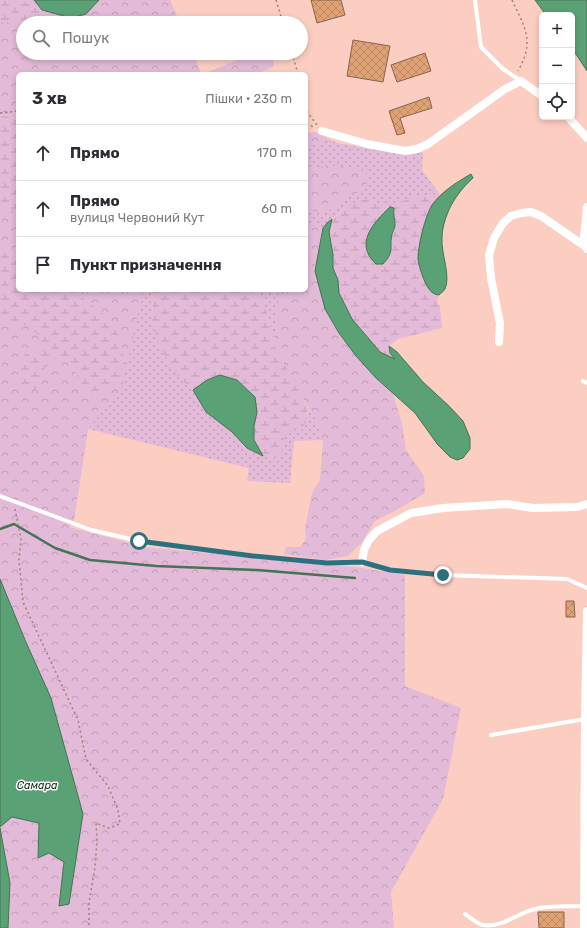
<!DOCTYPE html>
<html lang="uk">
<head>
<meta charset="utf-8">
<style>
	:root { --surface:#fff; --page:#f2f2f3; --text:#2b2b33; --muted:#7c7c81; --line:#e1e1e2 }
	body { margin:0; font-family:Rubik,sans-serif; background:var(--page); color:var(--text) }
	.controls { position:absolute; right:12px; top:12px; display:grid; overflow:hidden; border-radius:6px; box-shadow:0 2px 6px #0003 }
	.controls button { width:36px; height:36px; display:grid; place-items:center; padding:0; border:0; border-bottom:1px solid var(--line); background:var(--surface); color:var(--text); font:20px sans-serif }
	.stop { position:absolute; width:12px; height:12px; margin:-9px; border:3px solid #2d7181; border-radius:50%; background:#fff }
	.stop.end { background:#2d7181; border-color:#fff; box-shadow:0 1px 4px #0008 }
	.list { margin:0; padding:0; list-style:none }
	h2 { display:flex; justify-content:space-between; align-items:center; height:52px; margin:0; padding:0 16px; font-size:17px }
	h2 small { font-size:13px; font-weight:400; color:var(--muted) }
	.list li { display:grid; grid-template-columns:26px 1fr auto; gap:12px; align-items:center; box-sizing:border-box; height:56px; padding:0 16px; border-top:1px solid var(--line) }
	.list b { display:block; font-size:15px; white-space:nowrap }
	.list p { margin:0; font-size:13px; white-space:nowrap; color:var(--muted) }
	.list em { font-size:13px; font-style:normal; color:var(--muted) }
	.icon { flex:none; width:22px; height:22px; fill:none; stroke:currentColor; stroke-width:2; stroke-linecap:round; stroke-linejoin:round }
	.map { position:relative; flex:none; width:587px; height:928px; overflow:hidden }
	.search { position:absolute; background:var(--surface); box-shadow:0 2px 6px #0003; left:16px; top:16px; width:292px; height:44px; display:flex; align-items:center; gap:10px; box-sizing:border-box; padding:0 14px; border-radius:22px; color:var(--muted); font-size:15px }
	.panel { position:absolute; background:var(--surface); box-shadow:0 2px 6px #0003; left:16px; top:72px; width:292px; height:220px; border-radius:6px }
	.map>svg:first-child { display:block }
	.grass { fill:url(#grass-dots) }
	.forest { fill:url(#forest-crowns) }
	.wetland { fill:url(#wetland-marsh) }
	.water { fill:#5aa176; stroke:#457354 }
	.lines { fill:none; stroke-linecap:round; stroke-linejoin:round }
	.stream { stroke:#457354; stroke-width:2.5 }
	.building { fill:url(#building-cross-hatch); stroke:#86654e }
	.path { stroke:#a18077; stroke-width:1.5; stroke-dasharray:2 3; stroke-linecap:butt }
	.service { stroke:#fff; stroke-width:4 }
	.minor { stroke:#fff; stroke-width:8 }
	.route { stroke:#2d7181; stroke-width:5 }
	.labels { text-anchor:middle; stroke-width:3; stroke-linejoin:round; paint-order:stroke }
	.water-label { font-size:11px; font-style:italic; fill:#123220; stroke:#fffaf9 }
</style>
</head>
<body>
<div class="map">
<svg width="587" height="928" viewBox="0 0 587 928">
	<defs>
		<pattern id="grass-dots" width="8" height="8" patternUnits="userSpaceOnUse"><rect width="8" height="8" fill="#e3bad7"/><path d="M2 2h.1M6 6h.1" fill="none" stroke="#c29eb7" stroke-width="1.8" stroke-linecap="round"/></pattern>
		<pattern id="forest-crowns" width="20" height="18" patternUnits="userSpaceOnUse"><rect width="20" height="18" fill="#e3bad7"/><path d="M2 6a3 3 0 1 1 6 0M12 15a3 3 0 1 1 6 0" fill="none" stroke="#c29eb7"/></pattern>
		<pattern id="wetland-marsh" width="20" height="14" patternUnits="userSpaceOnUse"><rect width="20" height="14" fill="#e3bad7"/><path d="M1 5h8M5 5V1M11 12h8M15 12V8" fill="none" stroke="#c29eb7"/></pattern>
		<pattern id="building-cross-hatch" width="8" height="8" patternUnits="userSpaceOnUse"><rect width="8" height="8" fill="#e0a174"/><path d="M0 0l8 8M0 8l8-8" fill="none" stroke="#bf8963"/></pattern>
	</defs>
	<rect width="100%" height="100%" fill="#fccec2"/>
	<!-- grass -->
	<g class="grass">
		<path d="M321,135l16,8 72,12 14,-3 -1,18 19,26c-22,-1 -29,-1 -47,12l-18,-4 -10,-5c-16,7 -33,15 -43,29l-6,-3 -11,3v-19l7,2 12,1 12,-6 6,-8 10,-3 -25,-29c-7,3 -15,4 -22,-1v-22l12,2 6,-5z"/>
		<path d="M72,290h81l-1,31 23,53 18,16 13,22 26,20 15,16 24,11 13,-12v-10l8,-6h9l5,-9 1,-16 9,14 7,20 -29,1 -4,42 -43,-2 2,-13 -161,-39 -14,91 -3,-1 -71,-155z"/>
		<path d="M250,290h30l-5,15 3,19 -6,17 -4,-24z"/>
	</g>
	<!-- forest -->
	<g class="forest">
		<path d="M0,0h170l10,23h-157v30h170l8,21h-183v216h125l-21,98 -34,41 -14,91 -4,7 74,20 212,20 49,8v111l56,22 -18,91 -52,93 3,36h-394z"/>
		<path d="M267,53l6,6 1,7 -17,8h-54l44,-18z"/>
		<path d="M315,132l6,3 3,5 -1,4 -5,1 -12,-2v-10z"/>
		<path d="M306,165c10,7 15,1 24,1 12,0 23,2 35,5l3,6 -3,11 -12,7 -10,3 -6,8 -12,6 -12,-1 -7,-2z"/>
		<path d="M317,225l6,3 -8,43 24,62 37,45 17,16 9,30 4,26 18,26 1,17 -30,18 -20,10 -13,21 -14,14 -23,4 -41,-6 2,-7h15l5,-9 -1,-10 7,-35 8,-13 3,-40 -7,-20 -25,-42 -19,-37 6,-17 -3,-19 5,-15h26v-62z"/>
	</g>
	<!-- wetland -->
	<g class="wetland">
		<path d="M0,0h22l2,3h7l1,-3h2l8,10 -13,13 -29,-1z"/>
		<path d="M0,116l18,2v94l-18,-6z"/>
		<path d="M450,193l-1,19 -5,13 -12,68 7,2 -2,5 3,7 2,21 -44,11 -9,7 7,13 -16,-7 -28,-33 -8,-15 -5,-11 -1,-13 -5,-12v-13l-4,-23 3,-13 23,-17 11,-3 10,5 14,3 -7,7 9,33v-12l3,-10 -2,-8 1,-9 9,-7 16,-6 22,1z"/>
		<path d="M0,248l13,12 5,2v28h54l33,25 13,18 6,25 -4,24 -13,11c-4,0 -10,1 -13,0 -10,-3 -21,-24 -27,-33l-14,-2 -10,12 -2,13 -6,7 -9,-1c-10,-15 -7,-19 -1,-35l7,-1 9,-5v-10l-9,-9 -16,-8 -16,2z"/>
		<path d="M153,290h97l11,8 7,19 4,24 35,65 -1,16 -5,9h-9l-8,6v10l-5,10 -8,2 -8,-3 -9,-16v-14l3,-14 -50,-32 -14,10 -18,-16 -17,-31 -6,-22z"/>
	</g>
	<!-- water -->
	<g class="water">
		<path d="M34,0h65l-13,14 -15,4 -29,-8z"/>
		<path d="M535,0h52v71l-15,-23v-33h-26z"/>
		<path d="M471,174l2,4c-17,15 -31,38 -31,61 -1,14 9,37 3,50 -1,2 -4,4 -6,6 -2,0 -4,-1 -6,-2 -7,-4 -14,-25 -15,-34 0,-14 7,-42 14,-54 9,-13 25,-23 39,-31z"/>
		<path d="M390,207l4,1c-1,6 1,11 1,17 0,3 -2,6 -3,9 -3,15 3,17 -9,30h-7c-22,-20 -3,-41 14,-57z"/>
		<path d="M332,219l-3,13 4,23v13l5,12 1,13 13,26 28,33 15,7 -5,-6 -1,-7 8,6 26,30 26,24 14,15 7,17v11l-7,9 -6,2 -7,-3 -12,-12 -23,-32 -39,-35 -20,-22 -17,-23 -14,-24 -10,-38 8,-43 4,-5z"/>
		<path d="M220,375l17,5 18,17 2,15 -3,14v14l9,16 -16,-8 -15,-16 -26,-20 -13,-22 14,-10z"/>
		<path d="M0,579l25,61 26,58 32,116 -14,90 -10,2 5,-44 -15,-9 -11,5 1,-35 -27,-6 -12,10z"/>
		<path d="M0,828l10,55 -2,45h-8z"/>
	</g>
	<g class="lines">
		<!-- stream -->
		<path class="stream" d="M0,529l14,-5 41,24 35,12 66,6 101,4 98,8"/>
	</g>
	<!-- building -->
	<g class="building">
		<path d="M311,0h30l4,15 -28,8z"/>
		<path d="M353,40l37,6 -7,36 -36,-6z"/>
		<path d="M425,53l6,18 -34,11 -6,-17z"/>
		<path d="M429,97l3,11 -32,10 5,15 -8,2 -8,-24z"/>
		<path d="M566,601h8l1,16h-9z"/>
		<path d="M538,912h26v16h-25z"/>
	</g>
	<g class="lines">
		<!-- path -->
		<g class="path">
			<path d="M276,0l7,23"/>
			<path d="M512,0c13,28 23,41 6,71"/>
			<path d="M292,53l6,21"/>
			<path d="M306,106l2,7 9,12"/>
			<path d="M0,113l18,-2"/>
			<path d="M306,127l5,-1 3,1"/>
			<path d="M15,509l6,30 -2,21 4,42 55,118 8,39 22,27 10,24 2,14 -11,4 -13,-5 1,17 -2,27 -6,36v25"/>
		</g>
		<!-- service -->
		<g class="service">
			<path d="M475,0l6,47 22,22 18,12"/>
			<path d="M583,381l4,2"/>
			<path d="M0,496l91,34 48,11 114,15 74,7 35,-1 28,8 53,5 124,4 20,9"/>
			<path d="M491,735l94,-16"/>
			<path d="M465,914c5,3 12,10 18,11 19,3 35,-12 52,-16 15,-4 33,-2 49,-3"/>
		</g>
		<!-- minor -->
		<g class="minor">
			<path d="M568,117l19,21"/>
			<path d="M322,131l45,13 38,7 12,-2 11,-5 77,-55 16,-8 21,15"/>
			<path d="M587,207l-3,30 3,12"/>
			<path d="M499,342l1,-19 -9,-45 -2,-23 5,-17 9,-15 8,-7 10,-3 10,-1 10,4 45,31"/>
			<path d="M362,562l2,-12 5,-10 8,-9 34,-18 32,-5 64,-4 26,4 44,-1 10,-3"/>
			<path d="M584,928l1,-209 2,-108"/>
		</g>
	</g>
	<g class="lines">
		<!-- route -->
		<path class="route" d="M139,541l114,15 74,7 35,-1 28,8 53,5"/>
	</g>
	<g class="labels">
		<!-- water labels -->
		<g class="water-label">
			<text x="37" y="789">Самара</text>
		</g>
	</g>
</svg>
<div class="controls">
<button>+</button>
<button>−</button>
<button><svg class="icon" aria-label="locate" viewBox="0 0 24 24"><circle cx="12" cy="12" r="6"/><path d="M12 2v4M12 18v4M2 12h4M18 12h4"/></svg></button>
</div>
<div class="stop" style="left:139px;top:541px"></div>
<div class="stop end" style="left:443px;top:575px"></div>
<div class="search"><svg class="icon" aria-label="search" viewBox="0 0 24 24"><circle cx="10" cy="10" r="6"/><path d="M15 15l6 6"/></svg>Пошук</div>
<section class="panel">
<h2>3 хв<small>Пішки · 230 m</small></h2>
<ul class="list">
<li><svg class="icon" aria-label="ahead" viewBox="0 0 24 24"><path d="M12 20V5M6 11l6-6 6 6"/></svg><div><b>Прямо</b></div><em>170 m</em></li>
<li><svg class="icon" aria-label="ahead" viewBox="0 0 24 24"><path d="M12 20V5M6 11l6-6 6 6"/></svg><div><b>Прямо</b><p>вулиця Червоний Кут</p></div><em>60 m</em></li>
<li><svg class="icon" aria-label="arrive" viewBox="0 0 24 24"><path d="M6 21V4h12l-3 4 3 4H6"/></svg><div><b>Пункт призначення</b></div></li>
</ul>
</section>
</div>
</body>
</html>
